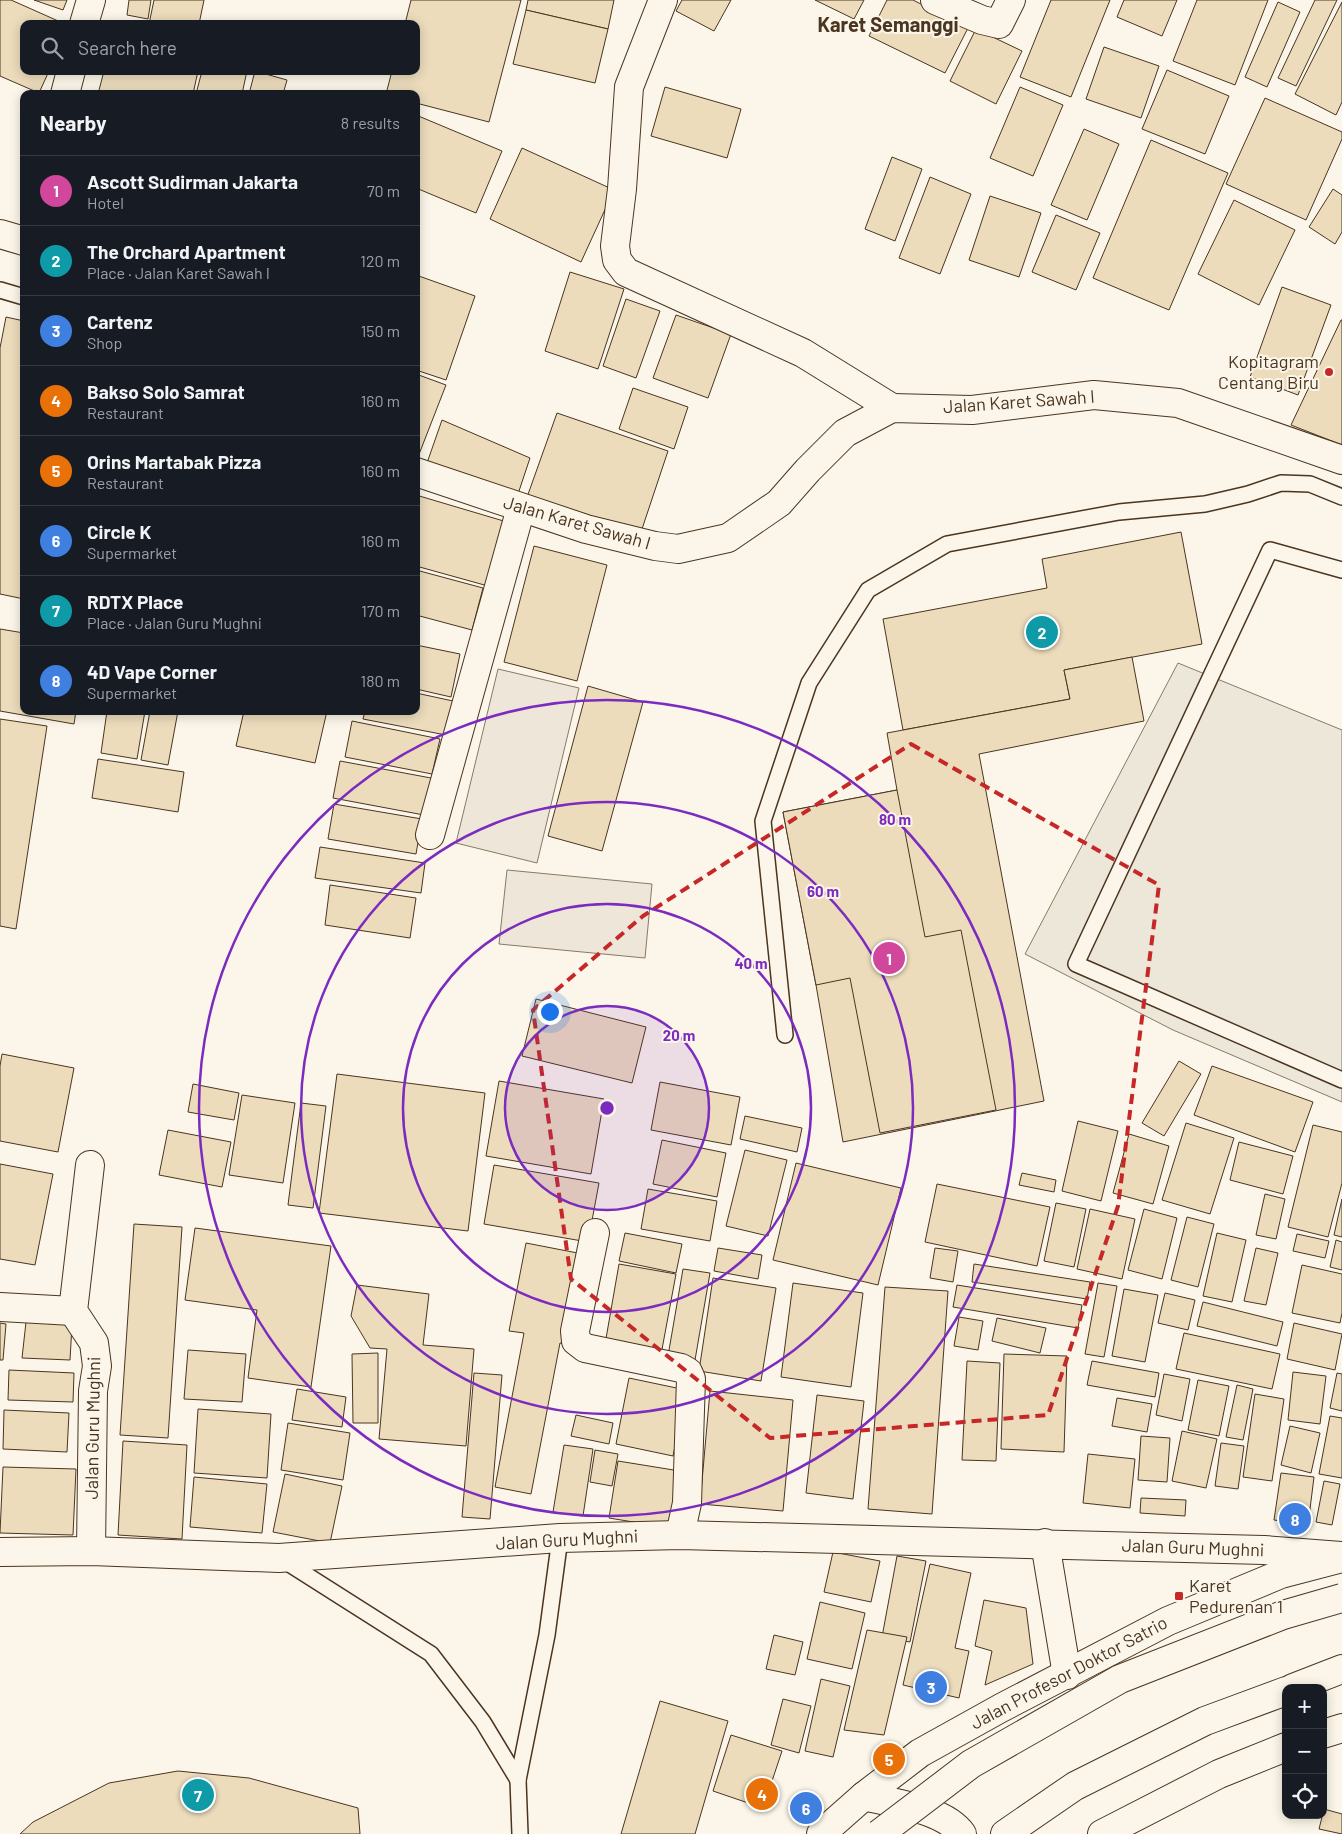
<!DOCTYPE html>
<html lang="en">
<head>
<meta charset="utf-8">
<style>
	:root { --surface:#171b24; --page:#242831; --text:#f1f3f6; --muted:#9ea1a6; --line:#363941; --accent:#2563eb }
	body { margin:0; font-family:Barlow,sans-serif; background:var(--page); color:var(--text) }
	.controls { position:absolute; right:15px; bottom:15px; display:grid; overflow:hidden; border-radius:10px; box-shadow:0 2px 12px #0003 }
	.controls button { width:45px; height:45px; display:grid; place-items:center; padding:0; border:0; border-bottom:1px solid var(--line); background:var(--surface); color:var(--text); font:25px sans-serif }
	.you { position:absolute; left:549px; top:1011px; width:18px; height:18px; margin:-12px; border:4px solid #fff; border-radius:50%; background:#1a73e8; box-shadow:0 0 0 8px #1a73e833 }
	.badge { display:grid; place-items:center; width:32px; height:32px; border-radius:50%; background:var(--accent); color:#fff; font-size:16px; font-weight:700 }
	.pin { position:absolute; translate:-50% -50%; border:2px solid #fff; box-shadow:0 1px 5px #0006 }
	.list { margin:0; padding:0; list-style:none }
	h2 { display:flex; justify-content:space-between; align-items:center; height:65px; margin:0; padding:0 20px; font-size:21px }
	h2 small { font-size:16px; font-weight:400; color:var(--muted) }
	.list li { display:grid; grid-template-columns:32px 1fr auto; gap:15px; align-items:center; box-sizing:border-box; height:70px; padding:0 20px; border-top:1px solid var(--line) }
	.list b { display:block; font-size:19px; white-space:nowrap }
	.list p { margin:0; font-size:16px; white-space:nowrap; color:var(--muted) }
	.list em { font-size:16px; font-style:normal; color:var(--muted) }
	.icon { flex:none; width:28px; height:28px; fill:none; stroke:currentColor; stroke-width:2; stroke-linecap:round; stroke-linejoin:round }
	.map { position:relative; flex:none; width:1342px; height:1834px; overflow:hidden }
	.search { position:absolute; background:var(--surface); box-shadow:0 2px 12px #0003; left:20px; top:20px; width:400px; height:55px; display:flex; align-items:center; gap:12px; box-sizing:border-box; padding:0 18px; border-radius:10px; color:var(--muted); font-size:19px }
	.panel { position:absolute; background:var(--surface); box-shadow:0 2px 12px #0003; left:20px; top:90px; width:400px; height:625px; border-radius:10px }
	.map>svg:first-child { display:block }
	.green { fill:#ede6d9; stroke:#887966 }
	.parking { fill:#ede7d9; stroke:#887966 }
	.building { fill:#ecdcbc; stroke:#4a3520 }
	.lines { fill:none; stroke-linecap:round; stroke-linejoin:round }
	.service-casing { stroke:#4a3520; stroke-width:18 }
	.minor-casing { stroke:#4a3520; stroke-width:30 }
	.primary-casing { stroke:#4a3520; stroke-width:30 }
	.service { stroke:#fbf6e9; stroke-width:15 }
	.minor { stroke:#fbf6e9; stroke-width:28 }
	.primary { stroke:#fbf6e9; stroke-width:28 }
	.primary-bridge-casing { stroke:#4a3520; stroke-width:30; stroke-linecap:butt }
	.primary-bridge { stroke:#fbf6e9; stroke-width:28 }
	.marked { fill:none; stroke:#c62828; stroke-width:4; stroke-dasharray:10 6; stroke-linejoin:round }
	.ring { fill:none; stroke:#7b2cbf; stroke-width:2.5 }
	.poi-dot { fill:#c62828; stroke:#fbf6e9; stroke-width:2 }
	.labels { text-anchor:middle; stroke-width:4; stroke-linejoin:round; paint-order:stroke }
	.poi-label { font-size:18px; fill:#4a3520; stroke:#fbf6e9; text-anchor:end }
	.street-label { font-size:18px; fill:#4a3520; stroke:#fbf6e9 }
	.quarter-label { font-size:20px; font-weight:bold; fill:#4a3520; stroke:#fbf6e9 }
	.centre { fill:#7b2cbf; stroke:#fbf6e9; stroke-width:2.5 }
	.ring-label { font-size:15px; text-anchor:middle; font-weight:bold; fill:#7b2cbf; stroke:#fbf6e9; stroke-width:4; stroke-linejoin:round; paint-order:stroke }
</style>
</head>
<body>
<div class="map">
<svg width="1342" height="1834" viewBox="0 0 1342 1834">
	<rect width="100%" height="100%" fill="#fbf6e9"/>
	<!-- green -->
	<g class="green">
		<path d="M498,669l81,19 -42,175 -81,-20z"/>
		<path d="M507,870l145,14 -7,74 -146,-14z"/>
	</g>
	<!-- parking -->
	<path class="parking" d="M1178,663l164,67v372l-169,-72 -148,-76z"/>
	<!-- building -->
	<g class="building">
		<path d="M0,0h11l54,24h-41v47h25l-10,22 -39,-17z"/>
		<path d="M34,0h33l-4,10z"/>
		<path d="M129,0h22l-3,19 -21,-4z"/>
		<path d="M154,0h50l-5,24h-50z"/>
		<path d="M411,0h110l-32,122 -73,-19v-9h-30l6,-23h24v-47h-11z"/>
		<path d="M528,0h86l-6,29 -82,-19z"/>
		<path d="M682,0h49l-17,31 -38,-20z"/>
		<path d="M815,0h49l-10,19z"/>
		<path d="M887,0h26l55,28 -23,45 -76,-37z"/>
		<path d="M1051,0h59l-39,97 -51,-20z"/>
		<path d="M1124,0h53l-15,36 -45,-19z"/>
		<path d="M1197,0h71l-33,85 -62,-24z"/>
		<path d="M1315,0h22l-41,86 -18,-8z"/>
		<path d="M1278,2l22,10 -33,75 -22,-10z"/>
		<path d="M1342,2v100l-6,13 -41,-21z"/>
		<path d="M526,10l82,19 -13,54 -82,-19z"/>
		<path d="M976,29l46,22 -26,53 -46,-23z"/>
		<path d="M1104,47l55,19 -18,52 -55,-19z"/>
		<path d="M1167,70l62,26 -24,58 -63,-25z"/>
		<path d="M104,71h94l-5,23h-95z"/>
		<path d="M202,71h45l-5,23h-46z"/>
		<path d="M255,71l32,9 -4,14h-34z"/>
		<path d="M665,87l76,22 -14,49 -76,-22z"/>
		<path d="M1020,87l43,18 -30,71 -43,-18z"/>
		<path d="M1265,98l77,34v7l-36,81 -80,-36z"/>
		<path d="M416,115l86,36 -26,62 -60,-25z"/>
		<path d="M1084,129l35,15 -32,76 -36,-15z"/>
		<path d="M1151,140l77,33 -59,137 -76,-32z"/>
		<path d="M522,148l92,42 -33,72 -91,-43z"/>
		<path d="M892,157l30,12 -27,72 -30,-12z"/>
		<path d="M930,177l41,17 -31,80 -41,-16z"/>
		<path d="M1333,189l9,6v37l-7,12 -26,-17z"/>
		<path d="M990,196l51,17 -22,64 -50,-17z"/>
		<path d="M1234,200l61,30 -36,75 -61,-31z"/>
		<path d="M1056,215l44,18 -24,57 -44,-18z"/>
		<path d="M570,272l54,17 -26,80 -53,-18z"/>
		<path d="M416,275l59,21 -29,84 -30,-10z"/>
		<path d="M1282,287l49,18 -33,90 -48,-18z"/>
		<path d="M626,299l34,12 -24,67 -33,-12z"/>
		<path d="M676,315l55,19 -23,64 -55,-20z"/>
		<path d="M6,317l18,4v278l-24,-5v-246z"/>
		<path d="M1341,320h1v125l-51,-20z"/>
		<path d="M416,374l30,11 -30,77z"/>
		<path d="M633,388l55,19 -14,42 -55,-20z"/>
		<path d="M557,413l111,38 -29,87 -113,-38z"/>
		<path d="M442,420l88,38 -13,39 -90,-34z"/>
		<path d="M416,495l91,27 -19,64 -72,-20z"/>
		<path d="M1181,532l21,112 -138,26 6,29 -167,31 -20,-111 164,-31 -5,-29z"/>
		<path d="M534,546l73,19 -30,116 -73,-19z"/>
		<path d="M416,570l67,18 -11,42 -56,-15z"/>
		<path d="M0,629l24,4v78h52l-2,13 -74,-13z"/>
		<path d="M416,645l44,9 -9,43 -35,-8z"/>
		<path d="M1132,657l12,64 -165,33 65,347 -201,41 -27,-157 -33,-173 114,-22 -10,-57 183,-34 -6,-29z"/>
		<path d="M588,686l55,16 -41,149 -54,-15z"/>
		<path d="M416,693l37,8 -7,34 -83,-16 2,-8h51z"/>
		<path d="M107,711h38l-8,48 -36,-6z"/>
		<path d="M150,711h28l-10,54 -27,-5z"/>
		<path d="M244,711h83l-12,52 -79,-17z"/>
		<path d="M0,719l47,7 -31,203 -16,-3z"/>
		<path d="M352,721l88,18 -8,35 -87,-17z"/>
		<path d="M98,759l86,13 -6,40 -86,-14z"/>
		<path d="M340,761l91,17 -7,37 -91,-17z"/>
		<path d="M897,790l28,147 36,-7 35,180 -116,23 -30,-155 -34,7 -33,-173z"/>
		<path d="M334,804l88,15 -6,35 -88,-15z"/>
		<path d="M320,847l105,16 -4,30 -106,-15z"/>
		<path d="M330,885l86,13 -6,40 -85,-13z"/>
		<path d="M536,999l110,28 -14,56 -110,-27z"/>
		<path d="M2,1054l72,14 -16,84 -58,-11v-75z"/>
		<path d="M1179,1061l22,13 -37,62 -22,-13z"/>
		<path d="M1212,1066l101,36 -18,50 -101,-37z"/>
		<path d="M337,1074l148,19 -17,138 -149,-18z"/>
		<path d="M499,1081l105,18 -13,75 -105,-18z"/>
		<path d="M660,1082l80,15 -9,48 -80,-15z"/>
		<path d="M193,1084l46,9 -5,27 -46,-8z"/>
		<path d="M242,1095l53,8 -12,80 -54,-8z"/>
		<path d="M301,1103l25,3 -13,102 -25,-3z"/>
		<path d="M745,1116l57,12 -5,24 -57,-13z"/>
		<path d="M1078,1121l40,10 -17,70 -39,-10z"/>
		<path d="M1186,1123l48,15 -24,76 -48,-14z"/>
		<path d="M1313,1125l29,7v51l-14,54 -40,-10z"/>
		<path d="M168,1130l63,12 -9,45 -63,-12z"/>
		<path d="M1129,1134l40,12 -16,58 -40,-11z"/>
		<path d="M662,1140l64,13 -9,44 -64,-13z"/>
		<path d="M1239,1142l54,14 -10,38 -53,-14z"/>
		<path d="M745,1150l42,10 -19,76 -42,-10z"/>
		<path d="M796,1163l105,25 -23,97 -105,-25z"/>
		<path d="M0,1164l53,10 -18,91 -35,-6z"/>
		<path d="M494,1165l105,18 -11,59 -104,-18z"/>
		<path d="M1022,1173l34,7 -2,12 -35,-7z"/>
		<path d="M937,1184l113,23 -13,59 -112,-24z"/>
		<path d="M648,1189l69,12 -7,40 -69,-12z"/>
		<path d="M1265,1194l20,5 -9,40 -20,-4z"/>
		<path d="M1342,1199v38l-8,-2z"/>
		<path d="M1056,1203l30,6 -12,58 -30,-6z"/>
		<path d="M1090,1209l45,10 -13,60 -45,-10z"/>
		<path d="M1144,1209l33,9 -15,61 -34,-9z"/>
		<path d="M1187,1217l27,7 -16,63 -27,-7z"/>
		<path d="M134,1224l48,3 -14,211 -48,-3z"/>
		<path d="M195,1228l136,18 -20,141 -63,-9 9,-68 -72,-10z"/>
		<path d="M625,1233l57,11 -6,29 -57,-12z"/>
		<path d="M1217,1233l29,7 -14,62 -29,-6z"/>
		<path d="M1297,1234l32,7 -4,17 -32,-7z"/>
		<path d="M1336,1240l6,2v28l-12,-3z"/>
		<path d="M526,1243l62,12 -18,90 -10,-2 -29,151 -36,-7 29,-154 -15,-2z"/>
		<path d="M718,1248l44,7 -4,24 -44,-8z"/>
		<path d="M935,1248l23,3 -5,31 -23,-4z"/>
		<path d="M1256,1248l22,5 -12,52 -22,-4z"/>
		<path d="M619,1264l57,10 -16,86 -56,-10z"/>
		<path d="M974,1264l116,18 -3,17 -115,-17z"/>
		<path d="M1302,1265l40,9v39l-2,10 -48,-10z"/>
		<path d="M683,1269l27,4 -15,87 -27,-4z"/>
		<path d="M713,1278l63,10 -15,93 -62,-10z"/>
		<path d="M793,1283l70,10 -12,94 -70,-10z"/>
		<path d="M1098,1283l19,3 -13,71 -19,-3z"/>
		<path d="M357,1285l72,9 -6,51 51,4 -8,97 -87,-7 8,-90 -17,-1 -19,-32z"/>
		<path d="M957,1285l125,20 -4,23 -125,-21z"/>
		<path d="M885,1287l63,4 -16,223 -64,-5z"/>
		<path d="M1124,1289l34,6 -13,67 -33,-6z"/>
		<path d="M1165,1293l30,7 -7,30 -30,-7z"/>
		<path d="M1203,1302l80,20 -6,24 -80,-20z"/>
		<path d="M959,1317l24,4 -5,29 -24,-4z"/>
		<path d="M997,1318l49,10 -6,25 -48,-12z"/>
		<path d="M26,1322l46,3 -2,35 -48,-2z"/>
		<path d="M0,1323l6,1 -3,36h-3z"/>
		<path d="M1294,1323l48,11 -7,36 -48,-11z"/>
		<path d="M1184,1333l96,21 -8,35 -96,-20z"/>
		<path d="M188,1350l58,4 -4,48 -58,-3z"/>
		<path d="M378,1353v70h-25l-1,-69z"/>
		<path d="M1004,1354l63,2 -3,96 -63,-3z"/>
		<path d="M967,1361l33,2 -4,98 -34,-1z"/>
		<path d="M1092,1361l67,12 -4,24 -68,-12z"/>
		<path d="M9,1370l65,3 -1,29 -65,-2z"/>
		<path d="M1293,1372l33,4 -6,48 -32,-4z"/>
		<path d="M474,1373l28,2 -12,144 -28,-2z"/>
		<path d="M1337,1373l5,1v37l-12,-3z"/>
		<path d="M1164,1374l26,5 -8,42 -26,-6z"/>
		<path d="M629,1378l57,12 -13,66 -57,-12z"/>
		<path d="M1198,1380l31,6 -10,50 -31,-6z"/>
		<path d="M1237,1385l16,4 -10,51 -17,-3z"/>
		<path d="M297,1389l49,8 -4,30 -50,-7z"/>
		<path d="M710,1391l83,9 -10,111 -83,-7z"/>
		<path d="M1255,1394l29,5 -12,82 -29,-4z"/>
		<path d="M817,1395l47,6 -11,98 -47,-6z"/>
		<path d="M1117,1398l35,6 -5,28 -35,-6z"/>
		<path d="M198,1409l73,5 -4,64 -73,-5z"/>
		<path d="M4,1410l65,3 -2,39 -64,-3z"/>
		<path d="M576,1415l37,8 -4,21 -38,-8z"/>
		<path d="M1330,1416l12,2v60l-23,-4z"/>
		<path d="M288,1423l62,10 -7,47 -62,-10z"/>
		<path d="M1290,1426l30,7 -9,40 -30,-8z"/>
		<path d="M1182,1431l35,8 -11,49 -34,-7z"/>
		<path d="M1141,1436l29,2 -3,44 -29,-2z"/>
		<path d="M123,1441l64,4 -5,94 -64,-4z"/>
		<path d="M1221,1443l23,3 -6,43 -23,-3z"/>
		<path d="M564,1445l29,4 -10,67 -30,-4z"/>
		<path d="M595,1450l23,4 -6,32 -22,-4z"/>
		<path d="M1088,1454l47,5 -5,49 -47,-5z"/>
		<path d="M618,1461l68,11 -10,57 -67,-11z"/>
		<path d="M3,1467l73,2 -3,66 -73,-2z"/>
		<path d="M1281,1473l33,4 -6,48 -34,-5z"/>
		<path d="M285,1474l57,12 -12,57 -57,-11z"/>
		<path d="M194,1477l73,7 -5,49 -72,-6z"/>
		<path d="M1324,1481l16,3 -8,41 -16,-3z"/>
		<path d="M1141,1498l45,2 -1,16 -45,-3z"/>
		<path d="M833,1552l47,9 -9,41 -47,-10z"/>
		<path d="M897,1556l29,5 -16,81 -28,-5z"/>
		<path d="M930,1564l41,9 -16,75 14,3 -10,47 -56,-13z"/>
		<path d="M984,1600l42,8 7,56 -48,21 7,-34 -17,-5z"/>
		<path d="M820,1602l45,11 -13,56 -45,-10z"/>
		<path d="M867,1630l40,7 -23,98 -40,-5z"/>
		<path d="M774,1635l29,7 -8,33 -29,-6z"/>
		<path d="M821,1679l29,7 -17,71 -28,-6z"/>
		<path d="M783,1699l28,7 -12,47 -28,-8z"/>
		<path d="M660,1701l68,20 -33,113h-74z"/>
		<path d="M731,1735l51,16 -19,57 -50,-17z"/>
		<path d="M178,1771l71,7 109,30 2,26h-340l13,-12 76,-39z"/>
		<path d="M1324,1809l18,5v20l-23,-5z"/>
	</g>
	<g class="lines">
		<!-- service casing -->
		<g class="service-casing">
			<g id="service">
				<path d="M0,290l24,7"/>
				<path d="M1342,570l-72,-20 -194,414 266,116"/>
				<path d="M785,1035l-22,-214 46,-138 59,-93 79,-46 172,-32 86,-8 43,-10 33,-11 29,1 32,13"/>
				<path d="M283,1560l148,94 52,68 35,58"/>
				<path d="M520,1834l-2,-54 29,-145 13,-97"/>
			</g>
		</g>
		<!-- minor casing -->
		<g class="minor-casing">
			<g id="minor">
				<path d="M663,0l-34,87 -7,102 -7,57 2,14 9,12 177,81 89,55"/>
				<path d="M935,0l47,20 17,4 12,-24"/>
				<path d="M84,24l7,-24"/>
				<path d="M65,94l6,-23"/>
				<path d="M0,234l24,7"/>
				<path d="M416,472l170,57 69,17 23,3 50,-11 51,-35 29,-33 37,-37 47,-25 80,2 122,-15 84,8 164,57"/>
				<path d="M430,835l91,-327"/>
				<path d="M90,1165l-17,146 21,32 3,23 -4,25 -2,160"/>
				<path d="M595,1233l-20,98 1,10 9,7 96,20 7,4 3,7 -4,124 -7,32"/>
				<path d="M0,1307l73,4"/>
				<path d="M1045,1543l22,132"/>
				<path d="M0,1552l91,-1 188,7 281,-20 120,-3 584,15 78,6"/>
			</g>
		</g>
		<!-- primary casing -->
		<g class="primary-casing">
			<g id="primary">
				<path d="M1293,1688l49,-19"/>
				<path d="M1323,1734l19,-6"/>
				<path d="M864,1796c30,8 79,12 98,38"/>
				<path d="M821,1834l43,-38 56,-43 81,-45 167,-87 113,-47 61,-16"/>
				<path d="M1005,1834l70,-48 130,-65 81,-30"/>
				<path d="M1102,1834l117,-60 67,-27"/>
			</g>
		</g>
		<!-- service -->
		<use href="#service" class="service"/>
		<!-- minor -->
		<use href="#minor" class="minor"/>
		<!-- primary -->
		<use href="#primary" class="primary"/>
		<!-- primary-bridge casing -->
		<g class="primary-bridge-casing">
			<path id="primary-bridge" d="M879,1834l92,-70 149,-85 163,-64 59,-17"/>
		</g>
		<!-- primary-bridge -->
		<use href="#primary-bridge" class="primary-bridge"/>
	</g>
	<!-- marked area -->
	<path class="marked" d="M911,744l248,141 -41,321 -70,209 -278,23 -199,-159 -38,-269 110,-94z"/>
	<!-- distance rings -->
	<circle cx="607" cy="1108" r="102" fill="#7b2cbf" fill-opacity=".12"/>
	<g class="ring">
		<circle cx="607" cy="1108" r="102"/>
		<circle cx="607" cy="1108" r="204"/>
		<circle cx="607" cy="1108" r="306"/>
		<circle cx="607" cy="1108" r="408"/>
	</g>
	<!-- markers -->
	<g class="poi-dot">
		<circle cx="1329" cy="372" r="5"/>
		<rect x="1174" y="1591" width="10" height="10" rx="2.5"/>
	</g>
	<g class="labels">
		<!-- poi labels -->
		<g class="poi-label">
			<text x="1319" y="368">Kopitagram<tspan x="1319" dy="21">Centang Biru</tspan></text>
			<text x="1189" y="1592" text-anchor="start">Karet<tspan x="1189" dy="21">Pedurenan 1</tspan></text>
		</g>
		<!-- street labels -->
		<g class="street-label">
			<text transform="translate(1019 402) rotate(-4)" y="6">Jalan Karet Sawah I</text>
			<text transform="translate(577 523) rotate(16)" y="6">Jalan Karet Sawah I</text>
			<text transform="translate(93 1428) rotate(-89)" y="6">Jalan Guru Mughni</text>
			<text transform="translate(567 1540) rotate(-3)" y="6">Jalan Guru Mughni</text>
			<text transform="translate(1193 1548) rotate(2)" y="6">Jalan Guru Mughni</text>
			<text transform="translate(1069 1673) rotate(-28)" y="6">Jalan Profesor Doktor Satrio</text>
		</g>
		<!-- quarter labels -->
		<g class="quarter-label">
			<text x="888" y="32">Karet Semanggi</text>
		</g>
	</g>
	<circle cx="607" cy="1108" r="8" class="centre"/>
	<g class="ring-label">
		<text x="895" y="825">80 m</text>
		<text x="823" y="897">60 m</text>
		<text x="751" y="969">40 m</text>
		<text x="679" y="1041">20 m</text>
	</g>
</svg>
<div class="controls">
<button>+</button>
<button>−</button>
<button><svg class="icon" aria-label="locate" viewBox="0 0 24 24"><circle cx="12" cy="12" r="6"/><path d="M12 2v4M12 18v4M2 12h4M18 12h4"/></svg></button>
</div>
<div class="you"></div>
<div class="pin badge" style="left:889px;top:958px;background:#d1479c">1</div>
<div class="pin badge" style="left:1042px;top:632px;background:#0f9aa8">2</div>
<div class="pin badge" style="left:931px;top:1687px;background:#3f7fe0">3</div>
<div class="pin badge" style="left:762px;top:1794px;background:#e8710a">4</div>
<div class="pin badge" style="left:889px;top:1759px;background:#e8710a">5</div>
<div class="pin badge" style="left:806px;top:1808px;background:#3f7fe0">6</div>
<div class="pin badge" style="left:198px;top:1795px;background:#0f9aa8">7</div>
<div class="pin badge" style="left:1295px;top:1519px;background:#3f7fe0">8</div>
<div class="search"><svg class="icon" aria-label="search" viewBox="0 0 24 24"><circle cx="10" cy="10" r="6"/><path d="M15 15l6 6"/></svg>Search here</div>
<section class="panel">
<h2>Nearby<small>8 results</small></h2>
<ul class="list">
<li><span class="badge" style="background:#d1479c">1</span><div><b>Ascott Sudirman Jakarta</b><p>Hotel</p></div><em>70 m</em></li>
<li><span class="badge" style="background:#0f9aa8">2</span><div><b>The Orchard Apartment</b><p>Place · Jalan Karet Sawah I</p></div><em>120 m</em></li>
<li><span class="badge" style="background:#3f7fe0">3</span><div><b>Cartenz</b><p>Shop</p></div><em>150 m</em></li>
<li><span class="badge" style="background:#e8710a">4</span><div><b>Bakso Solo Samrat</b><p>Restaurant</p></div><em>160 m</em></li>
<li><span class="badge" style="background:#e8710a">5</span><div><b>Orins Martabak Pizza</b><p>Restaurant</p></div><em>160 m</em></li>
<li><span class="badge" style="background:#3f7fe0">6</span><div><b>Circle K</b><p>Supermarket</p></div><em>160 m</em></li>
<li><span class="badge" style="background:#0f9aa8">7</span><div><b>RDTX Place</b><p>Place · Jalan Guru Mughni</p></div><em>170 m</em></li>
<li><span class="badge" style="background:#3f7fe0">8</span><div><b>4D Vape Corner</b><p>Supermarket</p></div><em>180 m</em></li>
</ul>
</section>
</div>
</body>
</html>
